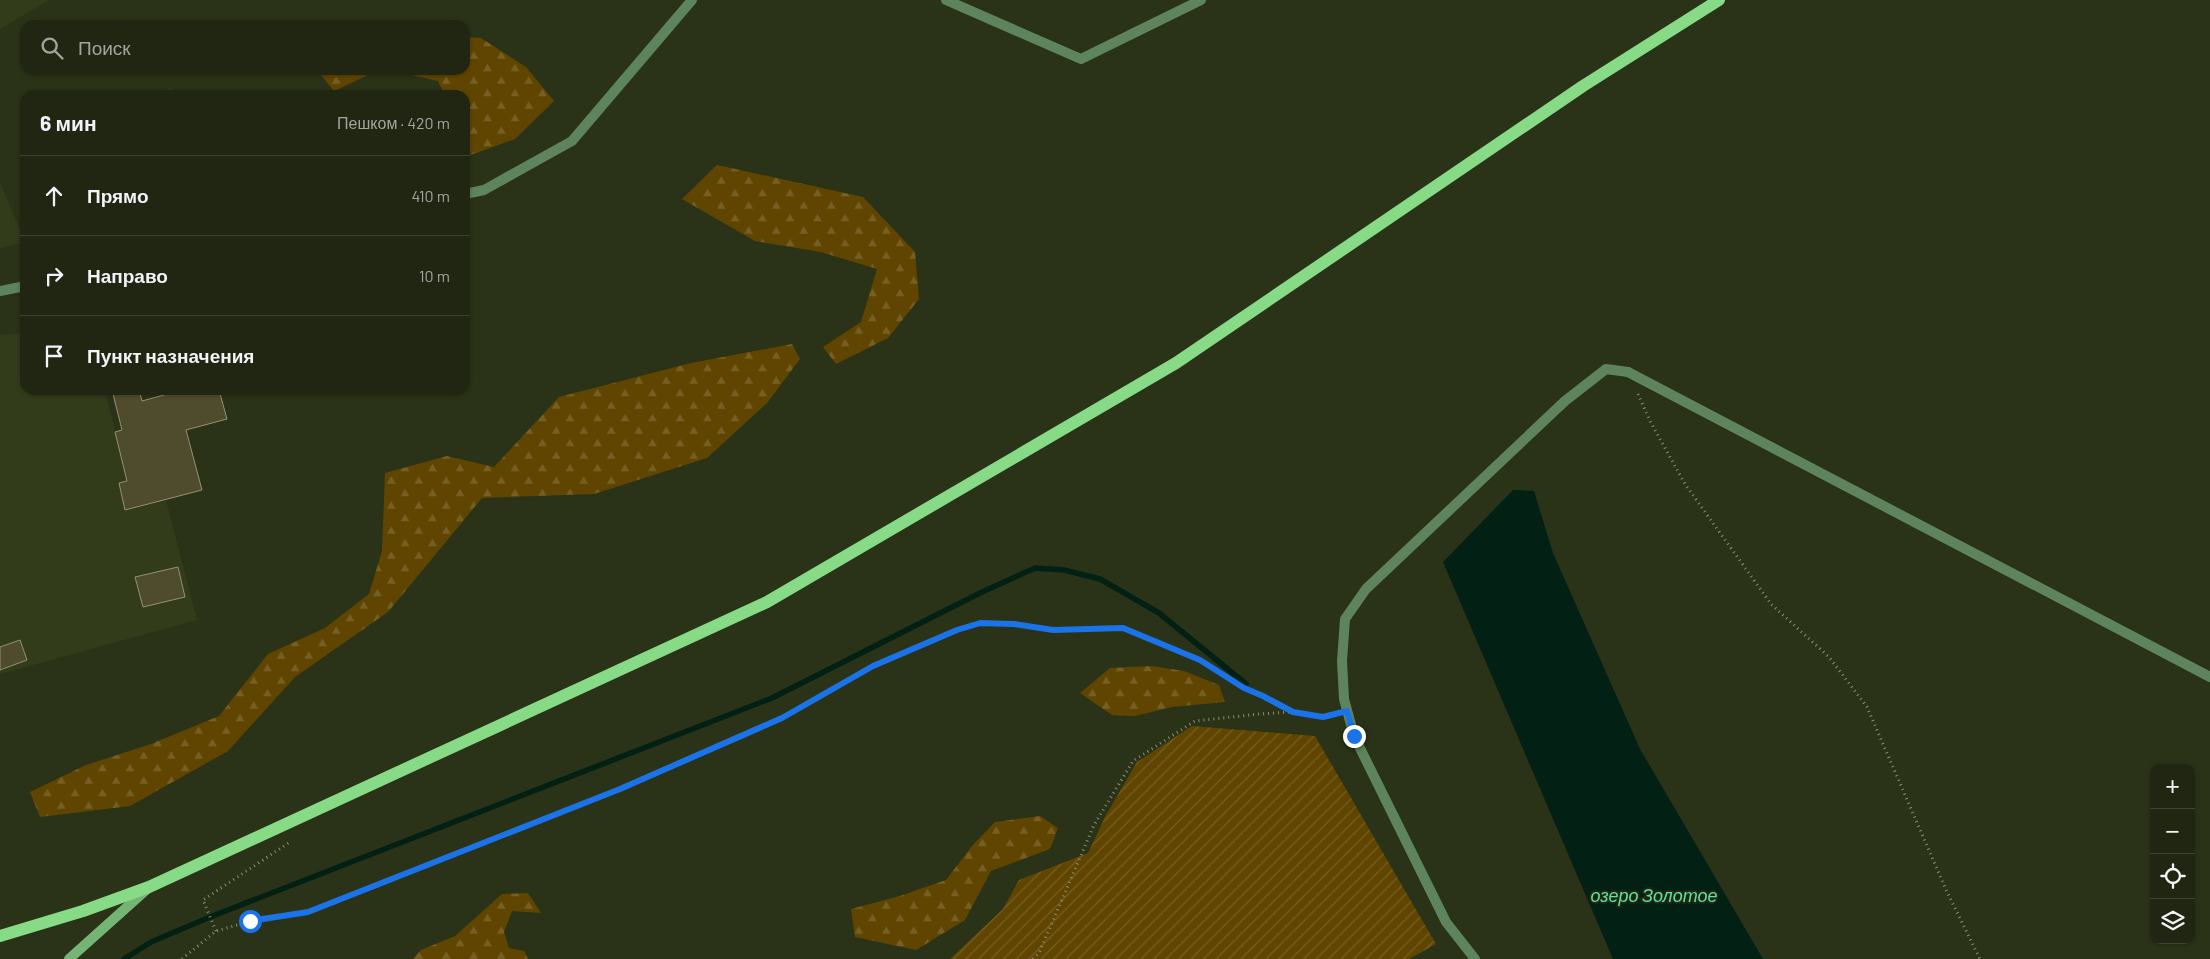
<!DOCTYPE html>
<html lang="ru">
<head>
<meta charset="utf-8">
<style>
	:root { --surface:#202611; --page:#282e1a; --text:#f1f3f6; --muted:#a2a59f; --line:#3d4331 }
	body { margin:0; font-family:Barlow,sans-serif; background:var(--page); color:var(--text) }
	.controls { position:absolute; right:15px; bottom:15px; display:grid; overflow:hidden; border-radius:10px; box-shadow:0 1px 4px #0004 }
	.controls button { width:45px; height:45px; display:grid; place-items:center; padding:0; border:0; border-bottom:1px solid var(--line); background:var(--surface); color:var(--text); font:25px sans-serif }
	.stop { position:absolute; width:15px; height:15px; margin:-11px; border:4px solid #1a73e8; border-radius:50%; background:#fff }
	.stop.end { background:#1a73e8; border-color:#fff; box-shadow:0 1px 5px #0008 }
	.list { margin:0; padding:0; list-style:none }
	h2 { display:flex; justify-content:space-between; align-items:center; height:65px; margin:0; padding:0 20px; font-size:21px }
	h2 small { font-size:16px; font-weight:400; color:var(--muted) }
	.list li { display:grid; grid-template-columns:32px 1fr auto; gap:15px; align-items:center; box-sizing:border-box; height:80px; padding:0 20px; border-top:1px solid var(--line) }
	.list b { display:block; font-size:19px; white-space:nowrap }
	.list em { font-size:16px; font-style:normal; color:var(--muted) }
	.icon { flex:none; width:28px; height:28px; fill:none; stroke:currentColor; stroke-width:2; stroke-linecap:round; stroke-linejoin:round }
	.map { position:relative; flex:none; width:2210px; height:959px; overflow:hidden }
	.search { position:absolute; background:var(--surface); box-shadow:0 1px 4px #0004; left:20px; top:20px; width:450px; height:55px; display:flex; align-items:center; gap:12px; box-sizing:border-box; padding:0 18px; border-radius:15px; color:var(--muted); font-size:19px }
	.panel { position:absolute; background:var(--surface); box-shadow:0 1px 4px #0004; left:20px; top:90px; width:450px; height:305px; border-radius:15px }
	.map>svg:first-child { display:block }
	.built { fill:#323c1a }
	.forest { fill:url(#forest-firs) }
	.garden { fill:url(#garden-furrows) }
	.water { fill:#022014 }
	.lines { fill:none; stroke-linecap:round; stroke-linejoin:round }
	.stream { stroke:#022014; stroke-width:5.5 }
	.building { fill:#4f4c2d; stroke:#959271 }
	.path { stroke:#878f79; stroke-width:3; stroke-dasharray:1 4; stroke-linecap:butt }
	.service { stroke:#5d845c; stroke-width:10 }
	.minor { stroke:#5d845c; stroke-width:10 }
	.secondary { stroke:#75b574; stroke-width:10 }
	.primary { stroke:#87da86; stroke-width:12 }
	.route { stroke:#1a73e8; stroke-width:6 }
	.labels { text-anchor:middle; stroke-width:4; stroke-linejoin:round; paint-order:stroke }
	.water-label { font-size:18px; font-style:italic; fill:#5edfab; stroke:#21290d }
</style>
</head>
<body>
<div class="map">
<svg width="2210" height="959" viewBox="0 0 2210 959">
	<defs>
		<pattern id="forest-firs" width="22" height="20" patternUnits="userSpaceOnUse" patternTransform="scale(1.25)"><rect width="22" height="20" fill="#604500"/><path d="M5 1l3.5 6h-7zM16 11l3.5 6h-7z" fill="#765f24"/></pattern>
		<pattern id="garden-furrows" width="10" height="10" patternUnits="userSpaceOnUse" patternTransform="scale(1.25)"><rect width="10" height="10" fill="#604500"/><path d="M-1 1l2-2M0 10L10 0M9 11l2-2" fill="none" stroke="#765f24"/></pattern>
	</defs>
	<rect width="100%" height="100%" fill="#2a3317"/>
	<!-- built -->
	<g class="built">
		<path d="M0,0h49l-49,29z"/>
		<path d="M172,87l4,8h-25z"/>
		<path d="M0,182l25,60 -25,6z"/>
		<path d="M25,333v57h80l22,91 -8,2 6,27 41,-10 31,120 -197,54v-339z"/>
	</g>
	<!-- forest -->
	<g class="forest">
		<path d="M282,20l53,5h-64z"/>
		<path d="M465,37l16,1 45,29 28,34 -39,38 -50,18v-62h-20l-7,-14 -49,-11h76z"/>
		<path d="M317,70h62l-45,21z"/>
		<path d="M717,165l146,32 52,55 4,47 -31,39 -52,26 -13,-17 38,-25 16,-53 -56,-17 -66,-11 -73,-42z"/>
		<path d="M792,344l8,15 -33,44 -60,55 -113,36 -112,4 -94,114 -93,65 -67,74 -98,55 -90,11 -10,-25 56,-27 65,-21 68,-28 49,-62 57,-26 44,-34 13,-43 3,-78 62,-17 47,11 65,-70 132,-34z"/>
		<path d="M1152,666l32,5 35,14 6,17 -53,5 -37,9 -23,-1 -32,-22 30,-25z"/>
		<path d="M1040,816l18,12 -8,21 -59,22 -26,49 -49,30 -61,-13 -4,-28 49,-13 46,-16 26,-34 23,-24z"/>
		<path d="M528,893l13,20 -29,-2 -8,21 5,16 15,3 4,8h-115l8,-9 34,-14 47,-42z"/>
	</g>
	<!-- garden -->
	<path class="garden" d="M1192,726l123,10 121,208 -27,15h-459l53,-50 16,-29 69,-27 18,-38 31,-53z"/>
	<!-- water -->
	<path class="water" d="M1513,490l21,1 19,62 87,196 123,210h-150l-170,-397z"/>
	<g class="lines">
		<!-- stream -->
		<path class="stream" d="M124,959l27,-17 59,-25 562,-219 210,-106 53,-24 29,2 36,9 59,34 87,71"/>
	</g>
	<!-- building -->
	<g class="building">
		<path d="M112,390h27l3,11 40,-11h37l8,29 -41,11 16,60 -77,20 -6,-27 8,-2 -12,-49 7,-2z"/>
		<path d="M178,567l7,30 -42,10 -8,-30z"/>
		<path d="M20,640l7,20 -27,10v-23z"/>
	</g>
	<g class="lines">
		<!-- path -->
		<g class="path">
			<path d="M1638,394l12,27 35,63 86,120 58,53 38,50 80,185 33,67"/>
			<path d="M216,931l-13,-31 87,-58"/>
			<path d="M182,959l34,-28 35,-10 57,-9 312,-123 162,-71 91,-52 84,-36 23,-7 34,1 39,7 70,-3 77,31 44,30 19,7 30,16 30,5 12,-3"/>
			<path d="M1033,959l6,-6 55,-128 39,-64 62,-40 64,-7 33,-2"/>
		</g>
		<!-- service -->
		<path class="service" d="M1475,959l-29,-37 -92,-186 -10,-37 -2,-38 3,-42 21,-30 199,-188 41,-32 22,3"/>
		<!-- minor -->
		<g class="minor">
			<path d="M946,0l135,59 120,-59"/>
			<path d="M465,194l19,-4 88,-49 120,-141"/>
			<path d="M0,291l25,-5"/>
			<path d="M1628,372l582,305"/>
		</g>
		<!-- secondary -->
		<path class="secondary" d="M69,959l77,-69"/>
		<!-- primary -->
		<path class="primary" d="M0,936l83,-25 66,-24 618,-285 409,-239 407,-277 136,-86"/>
	</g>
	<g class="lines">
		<!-- route -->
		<path class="route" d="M250,921l58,-9 312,-123 162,-71 91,-52 84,-36 23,-7 34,1 39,6 70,-2 77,32 44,28 19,8 30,16 30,5 24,-6 7,25"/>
	</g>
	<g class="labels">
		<!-- water labels -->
		<g class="water-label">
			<text x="1654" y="902">озеро Золотое</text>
		</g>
	</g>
</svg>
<div class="controls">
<button>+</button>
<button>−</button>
<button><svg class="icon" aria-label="locate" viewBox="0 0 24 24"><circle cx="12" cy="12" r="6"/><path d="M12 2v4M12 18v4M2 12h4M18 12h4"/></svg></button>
<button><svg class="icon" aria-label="layers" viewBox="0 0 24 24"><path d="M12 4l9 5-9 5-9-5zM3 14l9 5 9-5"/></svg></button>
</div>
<div class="stop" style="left:250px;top:921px"></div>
<div class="stop end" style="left:1354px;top:736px"></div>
<div class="search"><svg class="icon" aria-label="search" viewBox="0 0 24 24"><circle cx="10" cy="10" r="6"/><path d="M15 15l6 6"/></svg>Поиск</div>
<section class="panel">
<h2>6 мин<small>Пешком · 420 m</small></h2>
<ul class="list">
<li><svg class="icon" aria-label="ahead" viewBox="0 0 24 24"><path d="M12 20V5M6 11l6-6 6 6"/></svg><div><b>Прямо</b></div><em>410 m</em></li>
<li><svg class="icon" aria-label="right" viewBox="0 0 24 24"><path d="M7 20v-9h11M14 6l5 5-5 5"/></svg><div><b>Направо</b></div><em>10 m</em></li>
<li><svg class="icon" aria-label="arrive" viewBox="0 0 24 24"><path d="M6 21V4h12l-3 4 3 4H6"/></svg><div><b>Пункт назначения</b></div></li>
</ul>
</section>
</div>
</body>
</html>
